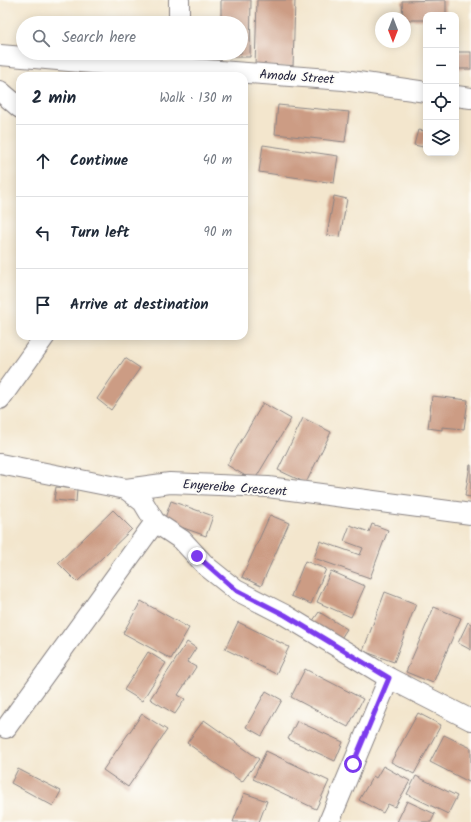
<!DOCTYPE html>
<html lang="en">
<head>
<meta charset="utf-8">
<style>
	:root { --surface:#fff; --page:#f6f6f7; --text:#1f2937; --muted:#747a83; --line:#e0e1e3 }
	body { margin:0; font-family:Kalam,sans-serif; background:var(--page); color:var(--text) }
	.controls { position:absolute; right:12px; top:12px; display:grid; overflow:hidden; border-radius:8px; box-shadow:0 2px 10px #0003 }
	.controls button { width:36px; height:36px; display:grid; place-items:center; padding:0; border:0; border-bottom:1px solid var(--line); background:var(--surface); color:var(--text); font:20px sans-serif }
	.compass { position:absolute; left:375px; top:12px; width:36px; height:36px; border-radius:50%; background:var(--surface); box-shadow:0 2px 10px #0003; rotate:180deg }
	.stop { position:absolute; width:12px; height:12px; margin:-9px; border:3px solid #7c3aed; border-radius:50%; background:#fff }
	.stop.end { background:#7c3aed; border-color:#fff; box-shadow:0 1px 4px #0008 }
	.list { margin:0; padding:0; list-style:none }
	h2 { display:flex; justify-content:space-between; align-items:center; height:52px; margin:0; padding:0 16px; font-size:17px }
	h2 small { font-size:13px; font-weight:400; color:var(--muted) }
	.list li { display:grid; grid-template-columns:26px 1fr auto; gap:12px; align-items:center; box-sizing:border-box; height:72px; padding:0 16px; border-top:1px solid var(--line) }
	.list b { display:block; font-size:15px; white-space:nowrap }
	.list em { font-size:13px; font-style:normal; color:var(--muted) }
	.icon { flex:none; width:22px; height:22px; fill:none; stroke:currentColor; stroke-width:2; stroke-linecap:round; stroke-linejoin:round }
	.map { position:relative; flex:none; width:471px; height:822px; overflow:hidden }
	.search { position:absolute; background:var(--surface); box-shadow:0 2px 10px #0003; left:16px; top:16px; width:232px; height:44px; display:flex; align-items:center; gap:10px; box-sizing:border-box; padding:0 14px; border-radius:22px; color:var(--muted); font-size:15px }
	.panel { position:absolute; background:var(--surface); box-shadow:0 2px 10px #0003; left:16px; top:72px; width:232px; height:268px; border-radius:12px }
	.map>svg:first-child { display:block }
	.building { fill:#cc9c84 }
	.lines { fill:none; stroke-linecap:round; stroke-linejoin:round }
	.minor-casing { stroke:#8a8484; stroke-width:22 }
	.minor { stroke:#fff; stroke-width:20 }
	.route { stroke:#7c3aed; stroke-width:5 }
	.labels { text-anchor:middle; stroke-width:4; stroke-linejoin:round; paint-order:stroke }
	.street-label { font-size:13px; fill:#22223b; stroke:#fdfcf7 }
</style>
</head>
<body>
<div class="map">
<svg width="471" height="822" viewBox="0 0 471 822">
	<rect width="100%" height="100%" fill="#fdfcf7"/>
	<filter id="ink" filterUnits="userSpaceOnUse"><feTurbulence type="fractalNoise" baseFrequency=".025" numOctaves="2"/><feDisplacementMap in="SourceGraphic" scale="8" xChannelSelector="R" yChannelSelector="G"/><feConvolveMatrix kernelMatrix="1 2 1 2 8 2 1 2 1" color-interpolation-filters="sRGB"/></filter>
	<filter id="wash" filterUnits="userSpaceOnUse"><feTurbulence type="fractalNoise" baseFrequency=".012" numOctaves="4" result="noise"/><feDisplacementMap in="SourceGraphic" scale="16" xChannelSelector="R" yChannelSelector="G"/><feGaussianBlur stdDeviation="0.9" result="paint"/><feColorMatrix in="noise" values="0 0 0 0 0 0 0 0 0 0 0 0 0 0 0 0 0 1.4 0 .05"/><feComposite in="paint" operator="in"/></filter>
	<g filter="url(#wash)">
		<rect width="100%" height="100%" fill="#f3e6cd"/>
		<g id="blocks">
			<!-- building -->
			<g class="building">
				<path d="M221,0h30l-1,57h-30v-4h21v-30h-20z"/>
				<path d="M257,0h38l-2,67 -38,-1z"/>
				<path d="M446,0v15h-20v5h-21v-2h-2l-1,-17z"/>
				<rect x="456" y="52" width="15" height="17"/>
				<path d="M278,105l71,7 -4,30 -70,-8z"/>
				<path d="M418,130l8,1 -3,16 -9,-2z"/>
				<path d="M263,145l75,11 -4,27 -75,-11z"/>
				<path d="M334,196l13,3 -7,38 -13,-2z"/>
				<path d="M125,358l15,10 -29,42 -14,-11z"/>
				<path d="M432,396l36,4 -4,29 -22,-2v3l-14,-2z"/>
				<path d="M263,403l28,16 -37,62 -27,-16z"/>
				<path d="M303,418l28,14 -25,51 -28,-13z"/>
				<path d="M470,465h1v32l-6,-1z"/>
				<path d="M56,487l21,2 -1,13 -22,-2z"/>
				<path d="M171,501l42,15 -7,20 -42,-15z"/>
				<path d="M113,510l19,19 -55,53 -19,-19z"/>
				<path d="M270,515l19,8 -28,63 -19,-9z"/>
				<path d="M372,524l16,6 -18,48 -56,-20 6,-17 40,14 3,-7 -19,-7 6,-16 19,7z"/>
				<path d="M305,561l21,8 -15,35 -20,-8z"/>
				<path d="M331,571l34,15 -14,31 -34,-15z"/>
				<path d="M385,592l31,12 -22,58 -31,-11z"/>
				<path d="M141,601l48,27 -18,31 -48,-26z"/>
				<path d="M434,607l27,11 -28,65 -27,-11z"/>
				<path d="M319,612l28,17 -9,14 -28,-18z"/>
				<path d="M238,622l51,25 -13,27 -51,-25z"/>
				<path d="M468,622l3,2v26l-13,-7z"/>
				<path d="M187,642l9,6 -9,14 9,5 -18,28 7,4 -10,15 -25,-15z"/>
				<path d="M148,652l18,11 -24,38 -18,-11z"/>
				<path d="M305,669l58,30 -15,28 -57,-30z"/>
				<path d="M266,691l16,9 -20,36 -16,-9z"/>
				<path d="M418,713l23,12 -27,49 -23,-12z"/>
				<path d="M142,714l25,16 -39,57 -25,-17z"/>
				<path d="M204,720l55,39 -17,23 -55,-39z"/>
				<path d="M297,721l46,21 -8,19 -47,-22z"/>
				<path d="M444,735l27,13v35l-41,-21z"/>
				<path d="M266,751l63,30 -13,28 -63,-30z"/>
				<path d="M383,766l27,15 -15,26 -7,-3 -5,9 -24,-13 14,-24 3,2z"/>
				<path d="M18,769l43,22 -8,15 -42,-23z"/>
				<path d="M416,776l41,20 -9,18 -41,-20z"/>
				<path d="M244,793l23,8 -8,21h-26z"/>
				<path d="M407,801l28,13 -4,8h-34z"/>
			</g>
		</g>
	</g>
	<g filter="url(#ink)">
		<use href="#blocks" fill-opacity="0" stroke="#8a8484" stroke-width="1"/>
		<g class="lines">
			<!-- minor casing -->
			<g class="minor-casing">
				<g id="minor">
					<path d="M179,0v23"/>
					<path d="M0,55l104,9 75,4 165,12 82,12"/>
					<path d="M0,91l20,17"/>
					<path d="M456,96l15,2"/>
					<path d="M0,399l45,-63"/>
					<path d="M0,464l126,25 44,-6 98,4 203,27"/>
					<path d="M126,489l17,13 12,20 27,18 24,26 30,24 49,25 104,63 82,42"/>
					<path d="M6,728l149,-206"/>
					<path d="M329,822l60,-144"/>
				</g>
			</g>
			<!-- minor -->
			<use href="#minor" class="minor"/>
		</g>
	</g>
	<g class="lines" filter="url(#ink)">
		<!-- route -->
		<path class="route" d="M197,556l39,34 49,25 104,63 -36,86"/>
	</g>
	<g class="labels">
		<!-- street labels -->
		<g class="street-label">
			<text transform="translate(297 76) rotate(4)" y="5">Amodu Street</text>
			<text transform="translate(235 487) rotate(4)" y="5">Enyereibe Crescent</text>
		</g>
	</g>
</svg>
<div class="controls">
<button>+</button>
<button>−</button>
<button><svg class="icon" aria-label="locate" viewBox="0 0 24 24"><circle cx="12" cy="12" r="6"/><path d="M12 2v4M12 18v4M2 12h4M18 12h4"/></svg></button>
<button><svg class="icon" aria-label="layers" viewBox="0 0 24 24"><path d="M12 4l9 5-9 5-9-5zM3 14l9 5 9-5"/></svg></button>
</div>
<svg class="compass" viewBox="-18 -18 36 36"><path d="M0-13l5 13h-10z" fill="#e53935"/><path d="M0 13l5-13h-10z" fill="#747a83"/></svg>
<div class="stop" style="left:353px;top:764px"></div>
<div class="stop end" style="left:197px;top:556px"></div>
<div class="search"><svg class="icon" aria-label="search" viewBox="0 0 24 24"><circle cx="10" cy="10" r="6"/><path d="M15 15l6 6"/></svg>Search here</div>
<section class="panel">
<h2>2 min<small>Walk · 130 m</small></h2>
<ul class="list">
<li><svg class="icon" aria-label="ahead" viewBox="0 0 24 24"><path d="M12 20V5M6 11l6-6 6 6"/></svg><div><b>Continue</b></div><em>40 m</em></li>
<li><svg class="icon" aria-label="left" viewBox="0 0 24 24"><path d="M17 20v-9H6M10 6l-5 5 5 5"/></svg><div><b>Turn left</b></div><em>90 m</em></li>
<li><svg class="icon" aria-label="arrive" viewBox="0 0 24 24"><path d="M6 21V4h12l-3 4 3 4H6"/></svg><div><b>Arrive at destination</b></div></li>
</ul>
</section>
</div>
</body>
</html>
